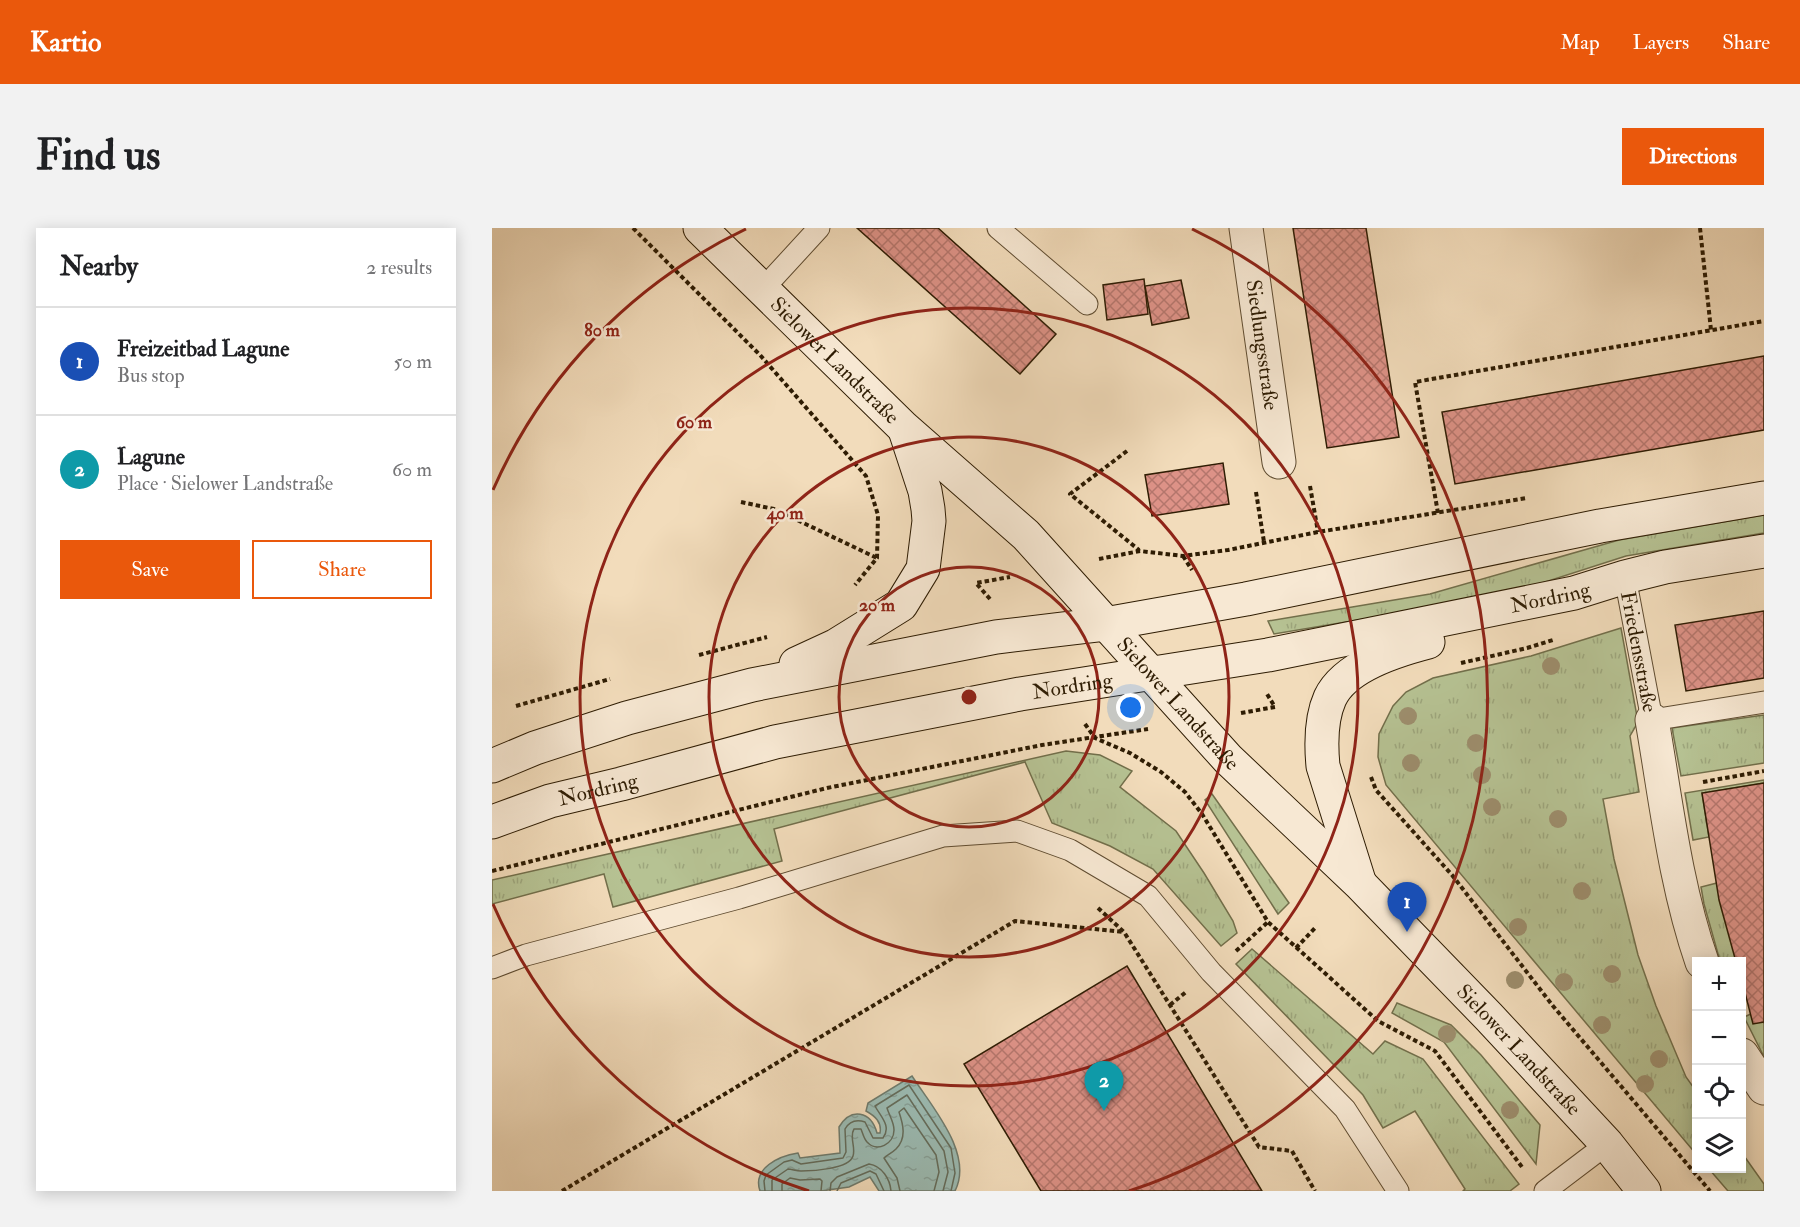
<!DOCTYPE html>
<html lang="en">
<head>
<meta charset="utf-8">
<style>
	:root { --surface:#fff; --page:#f2f2f2; --text:#202124; --muted:#757577; --line:#e0e0e0; --accent:#ea580c }
	body { margin:0; font-family:"IM FELL Double Pica",serif; background:var(--page); color:var(--text) }
	.controls { position:absolute; right:18px; bottom:18px; display:grid; overflow:hidden; border-radius:0px; box-shadow:0 3px 15px #0003 }
	.controls button { width:54px; height:54px; display:grid; place-items:center; padding:0; border:0; border-bottom:2px solid var(--line); background:var(--surface); color:var(--text); font:30px sans-serif }
	.you { position:absolute; left:639px; top:480px; width:21px; height:21px; margin:-15px; border:4px solid #fff; border-radius:50%; background:#1a73e8; box-shadow:0 0 0 9px #1a73e833 }
	.badge { display:grid; place-items:center; width:39px; height:39px; border-radius:50%; background:var(--accent); color:#fff; font-size:20px; font-weight:700 }
	.pin { position:absolute; translate:-50% -50px; filter:drop-shadow(0 2px 3px #0008) }
	.pin::after { content:''; position:absolute; top:32px; width:21px; height:18px; background:inherit; clip-path:polygon(0 0,100% 0,50% 100%) }
	.list { margin:0; padding:0; list-style:none }
	h2 { display:flex; justify-content:space-between; align-items:center; height:78px; margin:0; padding:0 24px; font-size:26px }
	h2 small { font-size:20px; font-weight:400; color:var(--muted) }
	.list li { display:grid; grid-template-columns:39px 1fr auto; gap:18px; align-items:center; box-sizing:border-box; height:108px; padding:0 24px; border-top:2px solid var(--line) }
	.list b { display:block; font-size:22px; white-space:nowrap }
	.list p { margin:0; font-size:20px; white-space:nowrap; color:var(--muted) }
	.list em { font-size:20px; font-style:normal; color:var(--muted) }
	.actions { display:flex; gap:12px; padding:18px 24px }
	.actions a { flex:1; padding:14px 0; border:2px solid var(--accent); border-radius:0px; text-align:center; font-size:21px; color:var(--accent) }
	.actions .main { background:var(--accent); color:#fff }
	.icon { flex:none; width:33px; height:33px; fill:none; stroke:currentColor; stroke-width:2; stroke-linecap:round; stroke-linejoin:round }
	.map { position:relative; flex:none; width:1272px; height:963px; overflow:hidden; border-radius:0px }
	header { display:flex; align-items:center; gap:36px; box-sizing:border-box; height:84px; padding:0 30px; background:var(--accent); color:#fff }
	header strong { font-size:28px }
	nav { display:flex; gap:33px; margin-inline-start:auto; font-size:21px }
	.intro { display:flex; align-items:center; justify-content:space-between; box-sizing:border-box; height:144px; padding:0 36px }
	h1 { margin:0; font-size:42px }
	.button { padding:15px 27px; border-radius:0px; background:var(--accent); color:#fff; font-size:21px; font-weight:700 }
	main { display:flex; gap:36px; padding:0 36px }
	aside { flex:1; background:var(--surface); border-radius:0px; box-shadow:0 3px 15px #0003 }
	.map>svg:first-child { display:block }
	.grass { fill:url(#grass-tufts); stroke:#726f4b; stroke-width:1.5 }
	.water { fill:url(#water-ripples); stroke:#6f7b6d; stroke-width:1.5 }
	.lines { fill:none; stroke-linecap:round; stroke-linejoin:round }
	.shore { stroke:#646c5b; stroke-width:1.5 }
	.building { fill:url(#building-cross-hatch); stroke:#2e1c03; stroke-width:1.5 }
	.lane-casing { stroke:#5f4c31; stroke-width:23 }
	.street-casing { stroke:#5f4c31; stroke-width:35 }
	.secondary-casing { stroke:#2e1c03; stroke-width:35 }
	.path { stroke:#2e1c03; stroke-width:4; stroke-dasharray:4.5 3; stroke-linecap:butt }
	.lane { stroke:#f7e8d3; stroke-width:21 }
	.street { stroke:#f7e8d3; stroke-width:33 }
	.secondary { stroke:#f7e8d3; stroke-width:33 }
	.tree { fill:#9d8e6d }
	.ring { fill:none; stroke:#8f2418; stroke-width:3 }
	.labels { text-anchor:middle; stroke-width:5; stroke-linejoin:round; paint-order:stroke }
	.street-label { font-size:21px; fill:#2e1c03; stroke:#f7e8d3 }
	.centre { fill:#8f2418; stroke:#f7e8d3; stroke-width:3 }
	.ring-label { font-size:18px; text-anchor:middle; font-weight:bold; fill:#8f2418; stroke:#f7e8d3; stroke-width:5; stroke-linejoin:round; paint-order:stroke }
</style>
</head>
<body>
<header>
<strong>Kartio</strong>
<nav><a>Map</a><a>Layers</a><a>Share</a></nav>
</header>
<div class="intro"><h1>Find us</h1><a class="button">Directions</a></div>
<main>
<aside>
<h2>Nearby<small>2 results</small></h2>
<ul class="list">
<li><span class="badge" style="background:#1a4fb4">1</span><div><b>Freizeitbad Lagune</b><p>Bus stop</p></div><em>50 m</em></li>
<li><span class="badge" style="background:#0f9aa8">2</span><div><b>Lagune</b><p>Place · Sielower Landstraße</p></div><em>60 m</em></li>
</ul>
<div class="actions"><a class="main">Save</a><a>Share</a></div>
</aside>
<div class="map">
<svg width="1272" height="963" viewBox="0 0 1272 963">
	<defs>
		<pattern id="grass-tufts" width="24" height="20" patternUnits="userSpaceOnUse" patternTransform="scale(1.5)"><rect width="24" height="20" fill="#b6c293"/><path d="M3 7l-1-3M5 7V3M7 7l1-3M15 17l-1-3M17 17v-4M19 17l1-3" fill="none" stroke="#9da67d"/></pattern>
		<pattern id="water-ripples" width="26" height="14" patternUnits="userSpaceOnUse" patternTransform="scale(1.5)"><rect width="26" height="14" fill="#9bbbb3"/><path d="M2 4q2-2 4 0t4 0M15 11q2-2 4 0t4 0" fill="none" stroke="#86a098"/></pattern>
		<pattern id="building-cross-hatch" width="8" height="8" patternUnits="userSpaceOnUse" patternTransform="scale(1.5)"><rect width="8" height="8" fill="#dd9287"/><path d="M0 0l8 8M0 8l8-8" fill="none" stroke="#b4766c"/></pattern>
	</defs>
	<rect width="100%" height="100%" fill="#f2dcbb"/>
	<filter id="stains"><feTurbulence type="fractalNoise" baseFrequency=".00333" numOctaves="4"/><feColorMatrix values="0 0 0 0 .2 0 0 0 0 .09 0 0 0 0 .02 0 0 0 .5 -.17"/></filter>
	<radialGradient id="worn" r=".72"><stop offset=".6" stop-color="#630" stop-opacity="0"/><stop offset="1" stop-color="#630" stop-opacity=".3"/></radialGradient>
	<!-- grass -->
	<g class="grass">
		<path d="M1272,287v18l-138,23 -109,35 -81,16 -162,27 -6,-13 162,-27 189,-54z"/>
		<path d="M1129,400l17,94 -8,14 9,56 -36,7 11,60 24,96 18,51 30,71 10,14v63l-310,-369 -8,-28 1,-23 14,-28 13,-14 27,-14 98,-22z"/>
		<path d="M1272,487v48l-83,13 -9,-48z"/>
		<path d="M574,523l34,4 32,16 -12,16 56,44 28,42 29,48 4,12 -16,13 -68,-77 -43,-23 -58,-23 -27,-61 -251,67 8,32 -169,46 -9,-33 -112,30v-24z"/>
		<path d="M1272,552v3l-62,10 7,44 -16,3 -8,-47z"/>
		<path d="M720,566l77,109 -11,11 -73,-114z"/>
		<path d="M1225,655l20,78h-17l-16,-57 -3,-17z"/>
		<path d="M760,721l121,105 12,-13 38,18 96,125 -9,7h-47l2,-2 -50,-78 -32,17 -20,-33 -127,-131z"/>
		<path d="M905,775l54,22 30,30 59,70 -4,39 -92,-122 -52,-29z"/>
		<path d="M1266,783l6,13v33l-20,-40z"/>
		<path d="M1250,925l22,31v7h-36l-19,-22 33,-1z"/>
	</g>
	<!-- water -->
	<path class="water" d="M420,848c20,31 62,78 43,115h-76l-9,-14 -21,10 -28,4h-61c-8,-23 19,-35 38,-38l2,5 40,-5 -1,-26c12,-20 32,-16 38,6h3c2,-11 -5,-17 -14,-22l2,-8z"/>
	<g class="lines">
		<!-- shore -->
		<g class="shore">
			<path d="M273,963l-1,-10 2,-6 18,-13 8,-2 9,4 42,-6 3,-6 -1,-23c4,-7 11,-10 20,-7l8,16h10c9,-12 -3,-22 -8,-32l34,-21 42,63 4,25 -4,18"/>
			<path d="M280,963v-11l16,-11c4,0 8,2 13,2 12,0 48,-2 52,-15 3,-9 -4,-19 1,-27h7c2,5 3,10 6,13 10,11 27,2 27,-12 0,-8 -5,-15 -7,-22l20,-13 37,56 4,21 -5,19"/>
			<path d="M290,963v-7l8,-6 10,2 20,-1 2,2 -1,10"/>
			<path d="M338,963l1,-8 6,-6 32,-13c13,2 21,15 22,27"/>
			<path d="M345,963l4,-8 29,-12 6,3 8,17"/>
			<path d="M408,963l-3,-13 -13,-20c3,-3 8,-5 12,-9 11,-11 7,-25 3,-37l5,-4 32,47 3,17 -5,19"/>
		</g>
	</g>
	<!-- building -->
	<g class="building">
		<path d="M365,0h81l118,106 -36,40z"/>
		<path d="M801,0h73l33,209 -72,11z"/>
		<path d="M652,51l4,35 -41,6 -4,-35z"/>
		<path d="M689,52l8,38 -37,7 -7,-39z"/>
		<path d="M1272,128v74l-309,54 -13,-72z"/>
		<path d="M731,235l6,41 -77,12 -7,-41z"/>
		<path d="M1272,383v67l-78,13 -11,-66z"/>
		<path d="M1272,555v239l-11,2 -11,-43v-19h-6l-17,-62 -17,-107z"/>
		<path d="M635,738l135,225h-221l-77,-127z"/>
	</g>
	<g class="lines">
		<!-- lane casing -->
		<g class="lane-casing">
			<g id="lane">
				<path d="M506,0l89,76"/>
				<path d="M271,61l56,-61"/>
				<path id="s1" d="M1133,349l27,143 112,-18"/>
				<path d="M0,740l34,-13 213,-57 204,-62 74,-5 53,19 78,46 63,76 134,137 53,82"/>
				<path d="M1053,963l62,-47"/>
			</g>
		</g>
		<!-- street casing -->
		<g class="street-casing">
			<g id="street">
				<path id="s2" d="M754,0l33,234"/>
				<path d="M1160,492c14,81 23,164 50,242"/>
				<path d="M1250,827l22,33"/>
			</g>
		</g>
		<!-- secondary casing -->
		<g class="secondary-casing">
			<g id="secondary">
				<path id="s3" d="M208,0l204,200 122,107 202,224 132,125 129,133 118,127 37,47"/>
				<path d="M304,436l39,-18 66,-41 22,-36 6,-48 -1,-12 -3,-18 -20,-61"/>
				<path d="M0,538l43,-18 92,-30 125,-33 244,-48 109,-13 141,-25 354,-73 164,-28"/>
				<path id="s4" d="M0,594l58,-21 71,-17 154,-42 245,-48 248,-39 306,-62 51,-16 40,-10 99,-16"/>
				<path d="M867,653l-36,-115c-2,-21 -2,-48 7,-68 15,-32 67,-48 98,-56"/>
			</g>
		</g>
		<!-- path -->
		<g class="path">
			<path d="M141,0l127,127 106,121 12,39 -1,43 -22,27"/>
			<path d="M1208,0l11,102"/>
			<path d="M635,223l-57,43 69,56"/>
			<path d="M818,258l8,46"/>
			<path d="M764,264l8,50"/>
			<path d="M249,274l33,7 103,49"/>
			<path d="M946,285l-23,-131 349,-61"/>
			<path d="M691,328l9,14"/>
			<path d="M607,331l41,-8 43,5 45,-6 90,-18 209,-34"/>
			<path d="M498,371l-14,-16 34,-6"/>
			<path d="M207,427l68,-18"/>
			<path d="M969,435l66,-15 26,-8"/>
			<path d="M24,478l94,-27"/>
			<path d="M749,485l34,-6 -8,-13"/>
			<path d="M593,496l10,14 35,15 31,19 24,20 17,22 66,108 110,99 57,30 87,116"/>
			<path d="M879,549l5,13 76,85 101,131 157,185"/>
			<path d="M1211,554l61,-11"/>
			<path d="M0,643l335,-83 215,-43 106,-16"/>
			<path d="M606,680l26,24 135,215 33,4 23,40"/>
			<path d="M804,720l20,-21"/>
			<path d="M744,723l32,-29"/>
			<path d="M678,777l16,-13"/>
			<path d="M70,963l453,-270 109,11"/>
		</g>
		<!-- lane -->
		<use href="#lane" class="lane"/>
		<!-- street -->
		<use href="#street" class="street"/>
		<!-- secondary -->
		<use href="#secondary" class="secondary"/>
	</g>
	<!-- trees -->
	<g class="tree">
		<circle cx="1059" cy="438" r="9"/>
		<circle cx="916" cy="488" r="9"/>
		<circle cx="984" cy="515" r="9"/>
		<circle cx="919" cy="535" r="9"/>
		<circle cx="990" cy="547" r="9"/>
		<circle cx="1000" cy="579" r="9"/>
		<circle cx="1066" cy="591" r="9"/>
		<circle cx="1090" cy="663" r="9"/>
		<circle cx="1026" cy="699" r="9"/>
		<circle cx="1120" cy="746" r="9"/>
		<circle cx="1023" cy="752" r="9"/>
		<circle cx="1072" cy="754" r="9"/>
		<circle cx="1110" cy="797" r="9"/>
		<circle cx="955" cy="806" r="9"/>
		<circle cx="1167" cy="831" r="9"/>
		<circle cx="1153" cy="856" r="9"/>
		<circle cx="1018" cy="882" r="9"/>
	</g>
	<!-- distance rings -->
	<g class="ring">
		<circle cx="477" cy="469" r="130"/>
		<circle cx="477" cy="469" r="260"/>
		<circle cx="477" cy="469" r="389"/>
		<path d="M317 963A519 519 0 0 1 1 676M1 262A519 519 0 0 1 254 1M700 1A519 519 0 0 1 637 963"/>
	</g>
	<g class="labels">
		<!-- street labels -->
		<g class="street-label">
			<text dy="7" stroke="none"><textPath href="#s2" startOffset="118">Siedlungsstraße</textPath></text>
			<text dy="7" stroke="none"><textPath href="#s3" startOffset="189">Sielower Landstraße</textPath></text>
			<text dy="7" stroke="none"><textPath href="#s4" startOffset="1083">Nordring</textPath></text>
			<text dy="7" stroke="none"><textPath href="#s1" startOffset="76">Friedensstraße</textPath></text>
			<text dy="7" stroke="none"><textPath href="#s4" startOffset="597">Nordring</textPath></text>
			<text dy="7" stroke="none"><textPath href="#s3" startOffset="675">Sielower Landstraße</textPath></text>
			<text dy="7" stroke="none"><textPath href="#s4" startOffset="111">Nordring</textPath></text>
			<text dy="7" stroke="none"><textPath href="#s3" startOffset="1161">Sielower Landstraße</textPath></text>
		</g>
	</g>
	<circle cx="477" cy="469" r="9" class="centre"/>
	<g class="ring-label">
		<text x="110" y="108">80 m</text>
		<text x="202" y="200">60 m</text>
		<text x="293" y="291">40 m</text>
		<text x="385" y="383">20 m</text>
	</g>
	<rect width="100%" height="100%" filter="url(#stains)"/>
	<rect width="100%" height="100%" fill="url(#worn)"/>
</svg>
<div class="controls">
<button>+</button>
<button>−</button>
<button><svg class="icon" aria-label="locate" viewBox="0 0 24 24"><circle cx="12" cy="12" r="6"/><path d="M12 2v4M12 18v4M2 12h4M18 12h4"/></svg></button>
<button><svg class="icon" aria-label="layers" viewBox="0 0 24 24"><path d="M12 4l9 5-9 5-9-5zM3 14l9 5 9-5"/></svg></button>
</div>
<div class="you"></div>
<div class="pin badge" style="left:915px;top:704px;background:#1a4fb4">1</div>
<div class="pin badge" style="left:612px;top:883px;background:#0f9aa8">2</div>
</div>
</main>
</body>
</html>
